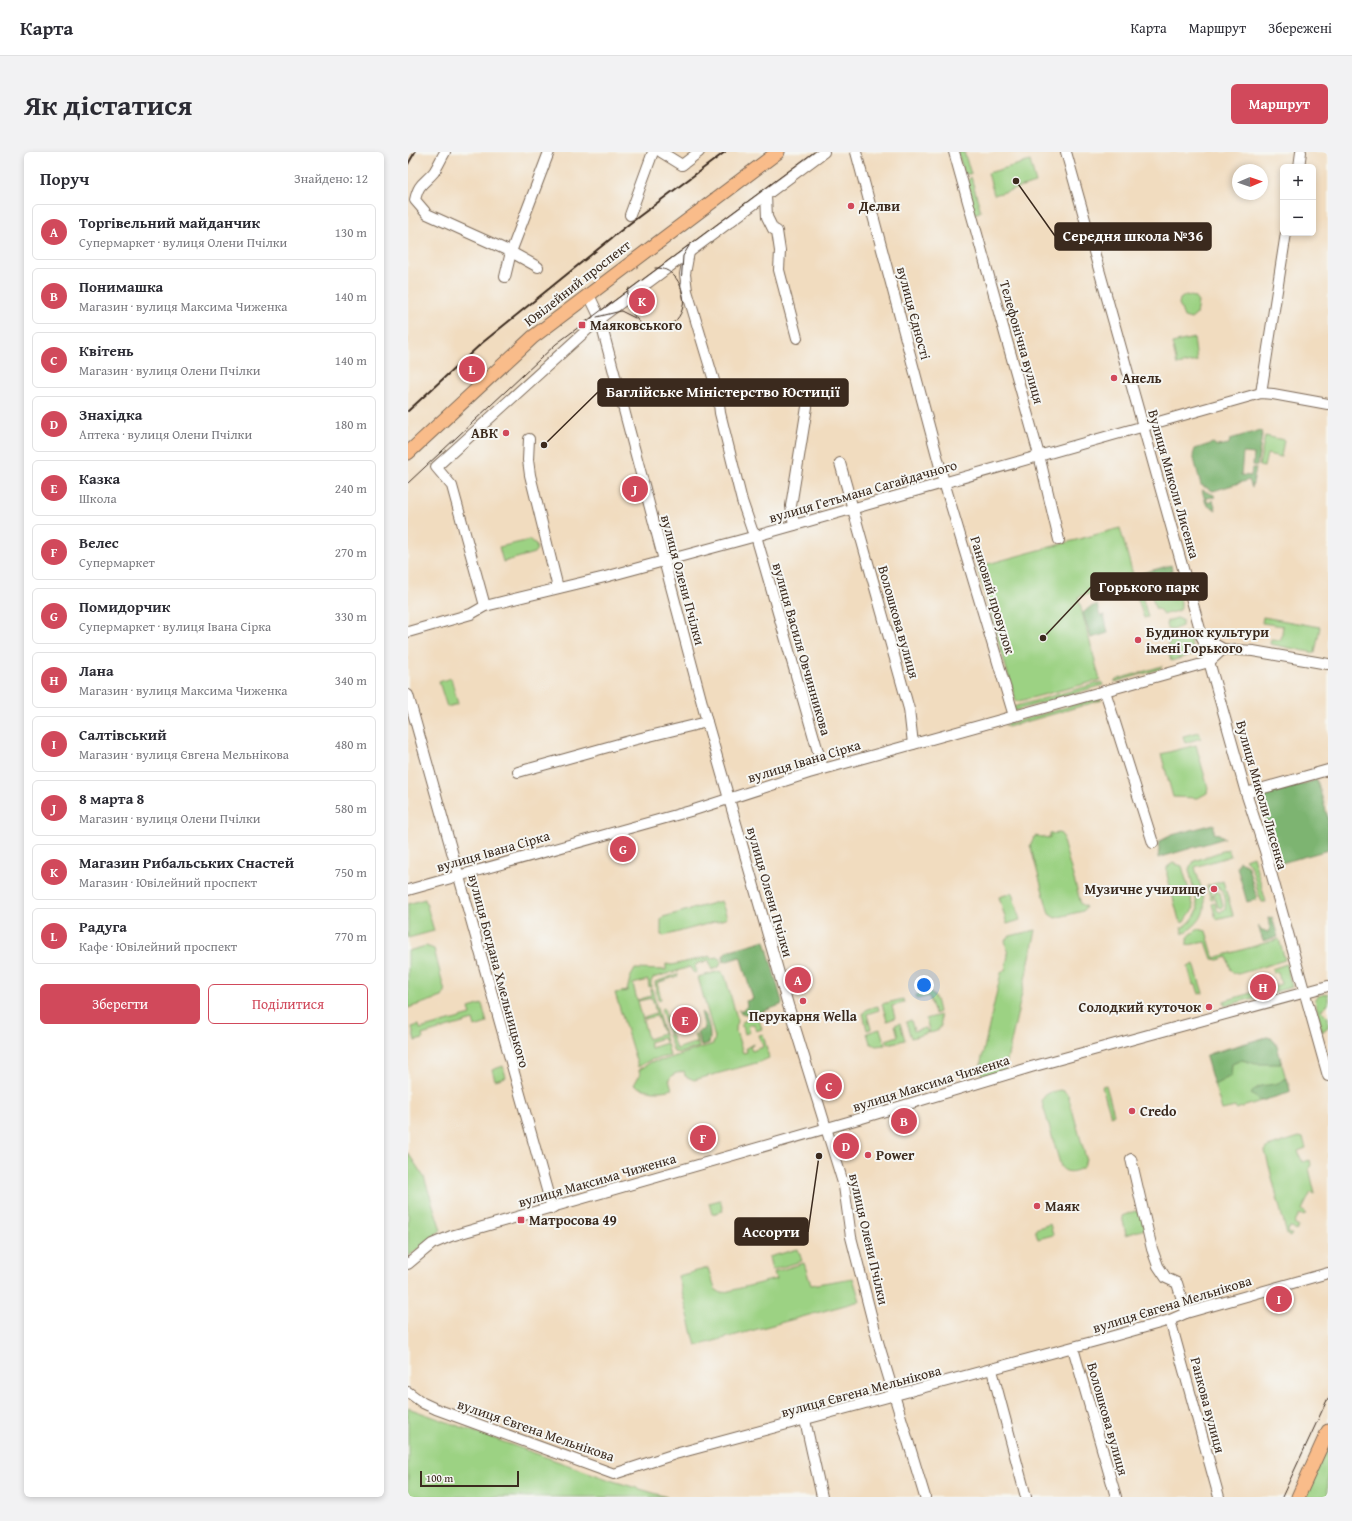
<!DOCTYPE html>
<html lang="uk">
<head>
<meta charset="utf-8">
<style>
	:root { --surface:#fff; --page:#f2f2f3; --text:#2b2b33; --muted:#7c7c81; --line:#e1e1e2; --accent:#d1495b }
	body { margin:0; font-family:"Gentium Book Plus",serif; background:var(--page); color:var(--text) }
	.controls { position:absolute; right:12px; top:12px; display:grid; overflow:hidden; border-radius:6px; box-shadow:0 2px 6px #0003 }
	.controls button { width:36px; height:36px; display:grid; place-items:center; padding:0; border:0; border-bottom:1px solid var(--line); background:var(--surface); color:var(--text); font:20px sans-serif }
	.compass { position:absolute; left:824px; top:12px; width:36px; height:36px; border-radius:50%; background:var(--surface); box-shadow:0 2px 6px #0003; rotate:88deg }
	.scale { position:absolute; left:12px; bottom:10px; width:99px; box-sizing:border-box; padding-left:4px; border:2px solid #3b2a1e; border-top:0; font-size:11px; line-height:14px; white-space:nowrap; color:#3b2a1e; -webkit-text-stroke:3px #f6f6f2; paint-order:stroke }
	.you { position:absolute; left:516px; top:833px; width:14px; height:14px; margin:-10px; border:3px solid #fff; border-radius:50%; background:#1a73e8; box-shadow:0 0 0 6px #1a73e833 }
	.badge { display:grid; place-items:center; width:26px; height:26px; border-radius:50%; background:var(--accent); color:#fff; font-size:13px; font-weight:700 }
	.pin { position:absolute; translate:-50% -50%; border:2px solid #fff; box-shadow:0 1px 4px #0006 }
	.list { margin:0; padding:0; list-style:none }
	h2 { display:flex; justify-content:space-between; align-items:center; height:52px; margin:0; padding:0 16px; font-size:17px }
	h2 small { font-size:13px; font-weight:400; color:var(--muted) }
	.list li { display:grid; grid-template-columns:26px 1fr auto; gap:12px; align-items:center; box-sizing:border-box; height:56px; margin:0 8px 8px; padding:0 8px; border:1px solid var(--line); border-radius:6px }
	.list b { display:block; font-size:15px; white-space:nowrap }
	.list p { margin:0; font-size:13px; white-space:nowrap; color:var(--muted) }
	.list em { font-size:13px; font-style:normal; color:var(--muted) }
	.actions { display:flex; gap:8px; padding:12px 16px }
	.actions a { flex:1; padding:9px 0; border:1px solid var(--accent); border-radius:6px; text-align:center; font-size:14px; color:var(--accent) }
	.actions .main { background:var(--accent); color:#fff }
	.map { position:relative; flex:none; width:920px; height:1345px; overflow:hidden; border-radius:6px }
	header { display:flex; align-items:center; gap:24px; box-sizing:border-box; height:56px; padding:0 20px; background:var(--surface); border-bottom:1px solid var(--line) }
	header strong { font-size:19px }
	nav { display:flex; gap:22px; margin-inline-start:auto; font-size:14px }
	.intro { display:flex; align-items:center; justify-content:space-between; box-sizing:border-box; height:96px; padding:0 24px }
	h1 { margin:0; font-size:28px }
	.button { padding:10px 18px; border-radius:6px; background:var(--accent); color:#fff; font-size:14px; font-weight:700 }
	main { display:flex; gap:24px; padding:0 24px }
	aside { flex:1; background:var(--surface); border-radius:6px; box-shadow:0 2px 6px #0003 }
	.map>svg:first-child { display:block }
	.green { fill:#9cd283; stroke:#6c7e50 }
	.forest { fill:#7db471; stroke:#5c6f48 }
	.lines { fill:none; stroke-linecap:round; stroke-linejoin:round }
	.minor-casing { stroke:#7b6856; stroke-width:12 }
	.major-casing { stroke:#7b6856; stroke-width:15 }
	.minor { stroke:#fff; stroke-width:10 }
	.major { stroke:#f9bc8a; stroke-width:13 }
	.tram { stroke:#3b2a1e; stroke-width:1 }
	.rail { stroke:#3b2a1e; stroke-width:2 }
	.poi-dot { fill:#d1495b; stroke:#f6f6f2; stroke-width:1.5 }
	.labels { text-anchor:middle; stroke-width:4; stroke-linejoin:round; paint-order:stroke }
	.poi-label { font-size:14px; font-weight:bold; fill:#3b2a1e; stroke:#f6f6f2; text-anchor:start }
	.street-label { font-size:14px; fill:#3b2a1e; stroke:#f6f6f2 }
	.leader { fill:none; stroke:#3b2a1e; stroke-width:1.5 }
	.callout-dot { fill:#3b2a1e; stroke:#f6f6f2; stroke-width:1.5 }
	.callout { fill:#3b2a1e; stroke:#3b2a1e; stroke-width:1.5 }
	.callout-label { font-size:15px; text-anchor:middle; font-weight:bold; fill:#fff }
</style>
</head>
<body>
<header>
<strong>Карта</strong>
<nav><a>Карта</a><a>Маршрут</a><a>Збережені</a></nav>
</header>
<div class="intro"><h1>Як дістатися</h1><a class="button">Маршрут</a></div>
<main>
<aside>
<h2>Поруч<small>Знайдено: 12</small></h2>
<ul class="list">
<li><span class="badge">A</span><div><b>Торгівельний майданчик</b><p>Супермаркет · вулиця Олени Пчілки</p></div><em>130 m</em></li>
<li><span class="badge">B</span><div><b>Понимашка</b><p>Магазин · вулиця Максима Чиженка</p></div><em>140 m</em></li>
<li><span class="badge">C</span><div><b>Квітень</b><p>Магазин · вулиця Олени Пчілки</p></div><em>140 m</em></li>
<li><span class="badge">D</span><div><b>Знахідка</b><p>Аптека · вулиця Олени Пчілки</p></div><em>180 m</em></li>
<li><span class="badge">E</span><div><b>Казка</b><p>Школа</p></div><em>240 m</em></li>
<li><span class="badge">F</span><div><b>Велес</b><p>Супермаркет</p></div><em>270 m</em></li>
<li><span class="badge">G</span><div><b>Помидорчик</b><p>Супермаркет · вулиця Івана Сірка</p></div><em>330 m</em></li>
<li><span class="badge">H</span><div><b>Лана</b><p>Магазин · вулиця Максима Чиженка</p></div><em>340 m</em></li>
<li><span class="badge">I</span><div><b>Салтівський</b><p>Магазин · вулиця Євгена Мельнікова</p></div><em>480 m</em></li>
<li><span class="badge">J</span><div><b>8 марта 8</b><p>Магазин · вулиця Олени Пчілки</p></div><em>580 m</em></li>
<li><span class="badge">K</span><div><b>Магазин Рибальських Снастей</b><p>Магазин · Ювілейний проспект</p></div><em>750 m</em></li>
<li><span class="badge">L</span><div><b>Радуга</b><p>Кафе · Ювілейний проспект</p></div><em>770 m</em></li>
</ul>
<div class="actions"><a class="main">Зберегти</a><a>Поділитися</a></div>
</aside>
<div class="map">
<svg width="920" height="1345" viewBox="0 0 920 1345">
	<rect width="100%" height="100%" fill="#f6f6f2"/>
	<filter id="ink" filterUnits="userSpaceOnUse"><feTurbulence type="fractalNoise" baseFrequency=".025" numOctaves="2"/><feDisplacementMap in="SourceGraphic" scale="8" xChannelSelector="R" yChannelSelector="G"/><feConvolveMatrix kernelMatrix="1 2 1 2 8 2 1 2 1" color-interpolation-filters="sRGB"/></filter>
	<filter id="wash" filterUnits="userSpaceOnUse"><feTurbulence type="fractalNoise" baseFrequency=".012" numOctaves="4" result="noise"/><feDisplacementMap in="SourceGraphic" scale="16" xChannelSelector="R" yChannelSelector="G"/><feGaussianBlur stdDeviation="0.9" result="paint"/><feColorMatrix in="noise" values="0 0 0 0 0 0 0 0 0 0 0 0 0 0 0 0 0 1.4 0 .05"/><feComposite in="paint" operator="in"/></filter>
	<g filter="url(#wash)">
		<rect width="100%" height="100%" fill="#f1dcbf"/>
		<!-- green -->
		<g class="green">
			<path d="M549,0h7l7,22h-6z"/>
			<path d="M622,9l6,22 -42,12 -6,-22z"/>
			<path d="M563,25l9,31v4l-6,2 -8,-32z"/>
			<path d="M778,143l8,2 4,5 -2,13 -5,4 -7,-2 -5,-13 1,-5z"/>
			<path d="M786,186l3,23 -20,4 -5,-22z"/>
			<path d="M857,284l19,4 -3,17 -14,-3 -3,13 -5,-1z"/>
			<path d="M712,376l15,54 -57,15 22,83 -84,22 -39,-135z"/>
			<path d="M122,388l6,4 1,5 -3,4 -31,9 -4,-15z"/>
			<path d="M761,433l6,1c4,5 8,18 5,24l-17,5 -3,-5 -5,-2 -4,-16 3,-3z"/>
			<path d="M728,442l6,2 6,21 -4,1z"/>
			<path d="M855,465l57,10 -5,26 -45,-9 1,-5 10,1 2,-14 -21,-3z"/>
			<path d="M769,466l5,2v6l-10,4 -4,-1 -2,-4 1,-4z"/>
			<path d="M780,480l6,22 -23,7 -4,-14 2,-4 1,-7z"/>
			<path d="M754,514l-2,3 -45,13v-2z"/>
			<path d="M43,526l7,26 -11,3 -8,-25z"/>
			<path d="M694,530l1,3 -89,26 -1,-4z"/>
			<path d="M689,546l5,2 -94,27 -3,-2z"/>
			<path d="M791,580l2,6 -16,5 -2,-7z"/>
			<path d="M788,593l12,43 -1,5 -9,5 -25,-1 -12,-43z"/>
			<path d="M652,681l4,5 -1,3 18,63 5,3 -3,4 -28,7 -6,-4 -19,-69 5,-9 15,2v-4z"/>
			<path d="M820,697l3,7 -36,11c8,31 21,46 -12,67l-2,-6c8,-3 14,-11 17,-19l-9,-40 5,-8z"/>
			<path d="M845,704l13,46h-4c-7,-13 -7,-35 -17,-43z"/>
			<path d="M765,711l9,3 12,42 -11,15 -4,-3 -12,-45v-8z"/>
			<path d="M815,729l10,34 -17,4 -4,-15 3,-1 2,7 3,2 5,-3c1,-8 1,-17 -8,-22l-5,3 1,9 -2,1 -4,-14z"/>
			<path d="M808,739l4,2 3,13 -2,2 -3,-1 -4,-12z"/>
			<path d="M604,741l8,27 -13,4 -8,-27z"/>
			<path d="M17,747l9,32 -26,7v-34z"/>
			<path d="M313,749l6,16 -2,2 -61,17 -3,-1v-15l2,-3z"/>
			<path d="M791,777l7,2 8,27 65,-19 6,21 -47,14 -4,-1 -3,-3 -4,-13 -9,3 -6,-1 -6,-17 -19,3c-1,-9 5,-12 12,-16z"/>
			<path d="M628,778l-32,144 -22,3 -1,-15 19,-85 1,-4 4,-3 3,-15 -3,-15 5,-4z"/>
			<path d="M18,794l8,3 11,43 -3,5 -34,11v-57z"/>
			<path d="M303,804l1,2 6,-1 3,4 -2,6 -7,3 -3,-10 -12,4 -2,2 2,7 -4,-1 -3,-5 -37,11 -2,4v5h-2l-1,-7 -15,4 4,16 14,-4 -1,-7h2l4,15h-2l-2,-6 -14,3 10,38 15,-5 -6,-18 -13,3v-2l12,-4 -2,-8h2l10,36 -1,1 -2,-4 -14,4 2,6 16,-5 3,13 -20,4 -12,7 -23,-74 12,-2 3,-13 5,-9 31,1v-6l6,1z"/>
			<path d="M786,812l9,29 -4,1 -3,-9h-3l-5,-18z"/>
			<path d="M878,812l6,23 -67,19 -1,-5 57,-17 -3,-12 -5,1 -1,-4z"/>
			<path d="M312,819l5,5 12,42 -1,13 7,22 4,-1 -1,-4 7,-4v1l-3,2 2,4 11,-4 -4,-12 4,-1 6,24 -9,4 -66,18 -9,-4 -1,-5 -10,3 -5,5 3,10c-14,4 -26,2 -38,-4l6,-11 -1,-4 12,-8 13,-2 49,-16 2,-6 -17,-61z"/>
			<path d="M270,822v2l-21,7 4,16 -3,1 -3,-18z"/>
			<path d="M519,840c10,2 10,12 12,20l-4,2 -6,-18 -12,3 -1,-4z"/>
			<path d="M920,841v11l-7,6 7,7v10l-6,5 -7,-32 3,-4z"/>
			<path d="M495,847l1,4 -12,3 3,12 -8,3 -5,-17z"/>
			<path d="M74,852l5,19 -12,4 -2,-7 -51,15 1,4 -8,2 -3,-14 7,-2 1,4 51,-14 -2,-7z"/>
			<path d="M470,854l1,4 -12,4 4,15 -4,1 -4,-17 4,-4z"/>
			<path d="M256,856l4,16 12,-3 2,8 -3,1 -1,-3 -3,1 1,3 -8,2 -7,-24z"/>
			<path d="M532,863l1,11 -4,5 -7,2 -4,-14z"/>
			<path d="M346,865l5,3 3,9 -6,2 -2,-7 -6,2 2,6 -5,2 -2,-8h-2l1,-4z"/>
			<path d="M503,868l3,11 12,-3 2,5 -17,5 -5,-16z"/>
			<path d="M492,871l5,17 -18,4 -1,-4 12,-4 -3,-11z"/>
			<path d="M472,877l5,16 -9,1 -6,-3 -3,-10z"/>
			<path d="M263,882l5,15 18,-6 3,1 -3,-10h2l3,13 -19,6 -6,-1 -6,-17z"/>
			<path d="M859,885l4,1 4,3 15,51 -54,17 -1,-2 -13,3 -16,-53 5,-4z"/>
			<path d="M95,914l3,11 -11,3 -3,-10z"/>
			<path d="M698,933l8,29 -3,2 -9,-30z"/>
			<path d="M652,938l4,1 4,4 18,63 -2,9c-7,4 -17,8 -23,0l-19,-65c1,-9 10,-10 18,-12z"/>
			<path d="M891,985l4,1 3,10 -8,3 4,11 8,-2 1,5 -2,3 6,26 -4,-2 -9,18 4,3 -2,3 -4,-2 -6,10 5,3 -3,4 -4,-3 -4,1 1,5h3l-2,3 -3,-2 -22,-84 3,-4z"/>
			<path d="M0,1001l16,24 17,53 -33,27z"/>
			<path d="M312,1048l3,11 -11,3 -3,-11z"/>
			<path d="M727,1059l6,2 4,16 -19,6 -4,-19z"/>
			<path d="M642,1072l3,11 -15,4 -3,-10z"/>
			<path d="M390,1097l4,12 -30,9 -3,-13z"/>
			<path d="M396,1111l7,22 42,-7 7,23 -164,45 -18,-70 30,-8 7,21 6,4 55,-14 -2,-7z"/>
			<path d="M0,1256l205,73 54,16h-259z"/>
			<path d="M920,1291v54h-24z"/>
		</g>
		<!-- forest -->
		<g class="forest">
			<path d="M853,278l1,6 -5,30 -4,-1 1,-11 -11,-1 -2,22 10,1 1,-8h4l-4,20 -3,-8 -36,11 -12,-6 -8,-30 2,-6 18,-6 4,3 12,-2 1,-5z"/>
			<path d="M794,338l12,5 1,2 -9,1 2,5 5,-3 3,10 -10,-6z"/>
			<path d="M763,413l1,6 -5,4 -37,11 -2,-9z"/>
			<path d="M689,453l3,11 4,-1 4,18 -17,5 -8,-25 7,-6z"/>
			<path d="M909,628l11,38v32l-50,14 -18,-68z"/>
			<path d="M806,672v9l5,1 6,4 -67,20 2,-17 12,-6z"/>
			<path d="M831,709l7,3 2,3 9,32 -10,3 -10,-35z"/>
			<path d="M864,765l6,20 -15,4 -5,-16 2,4 8,3 2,-4 -2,-10z"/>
			<path d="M354,789h3l17,61 -1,3c-11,3 -34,16 -43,5h5l4,-4 -1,-5 7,-2 -12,-40 -1,-2 -16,5 -1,-6 4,-5z"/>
			<path d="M293,860c7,3 11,23 8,31l-8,3 -4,-14 8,-3z"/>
			<path d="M859,885c11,2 12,17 14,27h-25l-14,-4 -10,4 -1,12 -17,9 -8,-28 1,-2z"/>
			<path d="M879,926l3,12 -1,3 -28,8 -10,-7c7,-10 13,-8 24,-10 4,-1 8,-4 12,-6z"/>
		</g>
	</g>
	<g filter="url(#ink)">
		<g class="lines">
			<!-- minor casing -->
			<g class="minor-casing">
				<g id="minor">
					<path d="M37,0c-4,7 -7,14 -11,20 -10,12 -15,10 -19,28l12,14 84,38 27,15"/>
					<path d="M253,0l21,13 17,-13"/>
					<path d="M448,0l88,330 70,234"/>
					<path d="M546,0l85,303 20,85"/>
					<path d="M658,0l180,641 19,58 63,225"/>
					<path d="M891,15l2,-15"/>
					<path d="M358,43l1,22 6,12 4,2 3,20 -1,19 18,68"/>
					<path d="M222,63l23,-63"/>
					<path d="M281,100l-4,22 2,17 31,103 2,19 22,88 10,29 4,6 67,233"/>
					<path d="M97,125l6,-25 38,-100"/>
					<path d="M181,143l10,21 108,406 81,283 56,181 7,51 27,105 47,155"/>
					<path d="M853,241l25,-160"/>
					<path d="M121,287l-1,21 2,15 28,113"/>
					<path d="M432,311l69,246 4,35"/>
					<path d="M386,373l-3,-19 16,-99"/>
					<path d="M77,454l-33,-120 -16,-19 163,-148 225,-167"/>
					<path d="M0,480l63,-18 14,-8 120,-29 151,-41 505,-143 12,1 55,10"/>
					<path d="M793,484l22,13 30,2 75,13"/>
					<path d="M697,539l48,152"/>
					<path d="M0,543l144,513"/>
					<path d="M110,620l115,-32 74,-18"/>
					<path d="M838,641l82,-23"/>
					<path d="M0,738l286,-80 115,-37 400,-111 14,-13"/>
					<path d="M723,1007l21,90 6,17 8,12 11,5 9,30"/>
					<path d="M0,1112l24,-20 19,-8 411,-118 169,-51 297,-81"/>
					<path d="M762,1168l49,177"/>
					<path d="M665,1196l43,149"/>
					<path d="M584,1218l34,127"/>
					<path d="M0,1240l15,11 13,6 178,65 61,-20 428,-115 67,-19 16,-7 142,-40"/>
					<path d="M397,1268l17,77"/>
				</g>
			</g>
			<!-- major casing -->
			<g class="major-casing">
				<g id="major">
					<path d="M0,301l125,-116 245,-185"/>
					<path d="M890,1345l30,-66"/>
				</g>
			</g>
			<!-- minor -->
			<use href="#minor" class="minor"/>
			<!-- major -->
			<use href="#major" class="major"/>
			<!-- tram -->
			<g class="tram">
				<path d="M273,132l2,-28 6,-10"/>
				<path d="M221,136c-4,11 -1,20 7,30 12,17 40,12 46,-8 6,-18 -7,-44 -27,-42"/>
				<path d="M189,165l24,-6 14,7"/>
				<path d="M0,331l148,-139 258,-192"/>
				<path d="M874,1345l46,-99"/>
			</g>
			<!-- rail -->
			<g class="rail">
				<path d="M0,12l7,-12"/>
				<path d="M0,259l74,-68 147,-119 96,-72"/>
			</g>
		</g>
	</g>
	<!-- markers -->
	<g class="poi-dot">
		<circle cx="443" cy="54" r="4"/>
		<rect x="170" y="169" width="8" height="8" rx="2"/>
		<circle cx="706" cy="226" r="4"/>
		<circle cx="98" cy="281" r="4"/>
		<circle cx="730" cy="488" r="4"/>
		<circle cx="806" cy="737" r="4"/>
		<circle cx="395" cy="849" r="4"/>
		<circle cx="801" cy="855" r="4"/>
		<circle cx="724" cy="959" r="4"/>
		<circle cx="460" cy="1003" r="4"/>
		<circle cx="629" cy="1054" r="4"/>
		<rect x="109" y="1064" width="8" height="8" rx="2"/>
	</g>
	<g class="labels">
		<!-- poi labels -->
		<g class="poi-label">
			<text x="451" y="59">Делви</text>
			<text x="182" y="178">Маяковського</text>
			<text x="714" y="231">Анель</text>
			<text x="90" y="286" text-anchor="end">АВК</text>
			<text x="738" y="485">Будинок культури<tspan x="738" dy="16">імені Горького</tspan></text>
			<text x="798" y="742" text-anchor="end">Музичне училище</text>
			<text x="793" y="860" text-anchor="end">Солодкий куточок</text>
			<text x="395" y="869" text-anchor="middle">Перукарня Wella</text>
			<text x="732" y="964">Credo</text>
			<text x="468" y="1008">Power</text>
			<text x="637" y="1059">Маяк</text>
			<text x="121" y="1073">Матросова 49</text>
		</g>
		<!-- street labels -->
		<g class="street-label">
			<text transform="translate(169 131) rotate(-38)" y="5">Ювілейний проспект</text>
			<text transform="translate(506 161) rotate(75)" y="5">вулиця Єдності</text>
			<text transform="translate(614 190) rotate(74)" y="5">Телефонічна вулиця</text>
			<text transform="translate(766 332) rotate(74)" y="5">Вулиця Миколи Лисенка</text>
			<text transform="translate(455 339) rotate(-16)" y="5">вулиця Гетьмана Сагайдачного</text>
			<text transform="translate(275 428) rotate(75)" y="5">вулиця Олени Пчілки</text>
			<text transform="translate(585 443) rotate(73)" y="5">Ранковий провулок</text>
			<text transform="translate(491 470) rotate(74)" y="5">Волошкова вулиця</text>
			<text transform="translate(394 497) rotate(74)" y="5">вулиця Василя Овчинникова</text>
			<text transform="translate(396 609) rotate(-17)" y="5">вулиця Івана Сірка</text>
			<text transform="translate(854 643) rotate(74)" y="5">Вулиця Миколи Лисенка</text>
			<text transform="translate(85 699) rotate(-16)" y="5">вулиця Івана Сірка</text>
			<text transform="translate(362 740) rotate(74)" y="5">вулиця Олени Пчілки</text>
			<text transform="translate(91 819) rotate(75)" y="5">вулиця Богдана Хмельницького</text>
			<text transform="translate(523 931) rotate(-17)" y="5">вулиця Максима Чиженка</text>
			<text transform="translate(189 1028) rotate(-16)" y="5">вулиця Максима Чиженка</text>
			<text transform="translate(461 1087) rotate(77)" y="5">вулиця Олени Пчілки</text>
			<text transform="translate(764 1152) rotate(-17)" y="5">вулиця Євгена Мельнікова</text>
			<text transform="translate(453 1239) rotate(-15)" y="5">вулиця Євгена Мельнікова</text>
			<text transform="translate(800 1253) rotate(75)" y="5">Ранкова вулиця</text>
			<text transform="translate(700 1267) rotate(74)" y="5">Волошкова вулиця</text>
			<text transform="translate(128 1278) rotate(19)" y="5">вулиця Євгена Мельнікова</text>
		</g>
	</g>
	<!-- callouts -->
	<path class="leader" d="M608 29L647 84M136 293L190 240M635 486L683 435M411 1004L400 1080"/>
	<g class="callout-dot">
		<circle cx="608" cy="29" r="4"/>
		<circle cx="136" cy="293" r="4"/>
		<circle cx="635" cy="486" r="4"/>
		<circle cx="411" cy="1004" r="4"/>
	</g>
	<g class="callout">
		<rect x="647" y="71" width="156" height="27" rx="4"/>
		<rect x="190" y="227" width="250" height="27" rx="4"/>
		<rect x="683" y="421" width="116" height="27" rx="4"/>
		<rect x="327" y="1066" width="73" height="27" rx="4"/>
	</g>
	<g class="callout-label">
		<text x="725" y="89">Середня школа №36</text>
		<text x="315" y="245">Баглійське Міністерство Юстиції</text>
		<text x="741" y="440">Горького парк</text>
		<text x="363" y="1085">Ассорти</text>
	</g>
</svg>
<div class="controls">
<button>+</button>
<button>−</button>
</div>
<svg class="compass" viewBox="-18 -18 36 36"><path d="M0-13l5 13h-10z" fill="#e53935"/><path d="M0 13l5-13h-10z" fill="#7c7c81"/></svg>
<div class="scale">100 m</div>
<div class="you"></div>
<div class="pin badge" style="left:390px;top:828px">A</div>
<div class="pin badge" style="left:496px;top:969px">B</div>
<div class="pin badge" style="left:421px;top:934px">C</div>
<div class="pin badge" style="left:438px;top:994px">D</div>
<div class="pin badge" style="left:277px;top:868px">E</div>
<div class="pin badge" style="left:295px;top:986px">F</div>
<div class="pin badge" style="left:215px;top:697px">G</div>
<div class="pin badge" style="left:855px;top:835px">H</div>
<div class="pin badge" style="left:871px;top:1147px">I</div>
<div class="pin badge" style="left:227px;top:337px">J</div>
<div class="pin badge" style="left:234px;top:149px">K</div>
<div class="pin badge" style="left:64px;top:217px">L</div>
</div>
</main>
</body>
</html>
